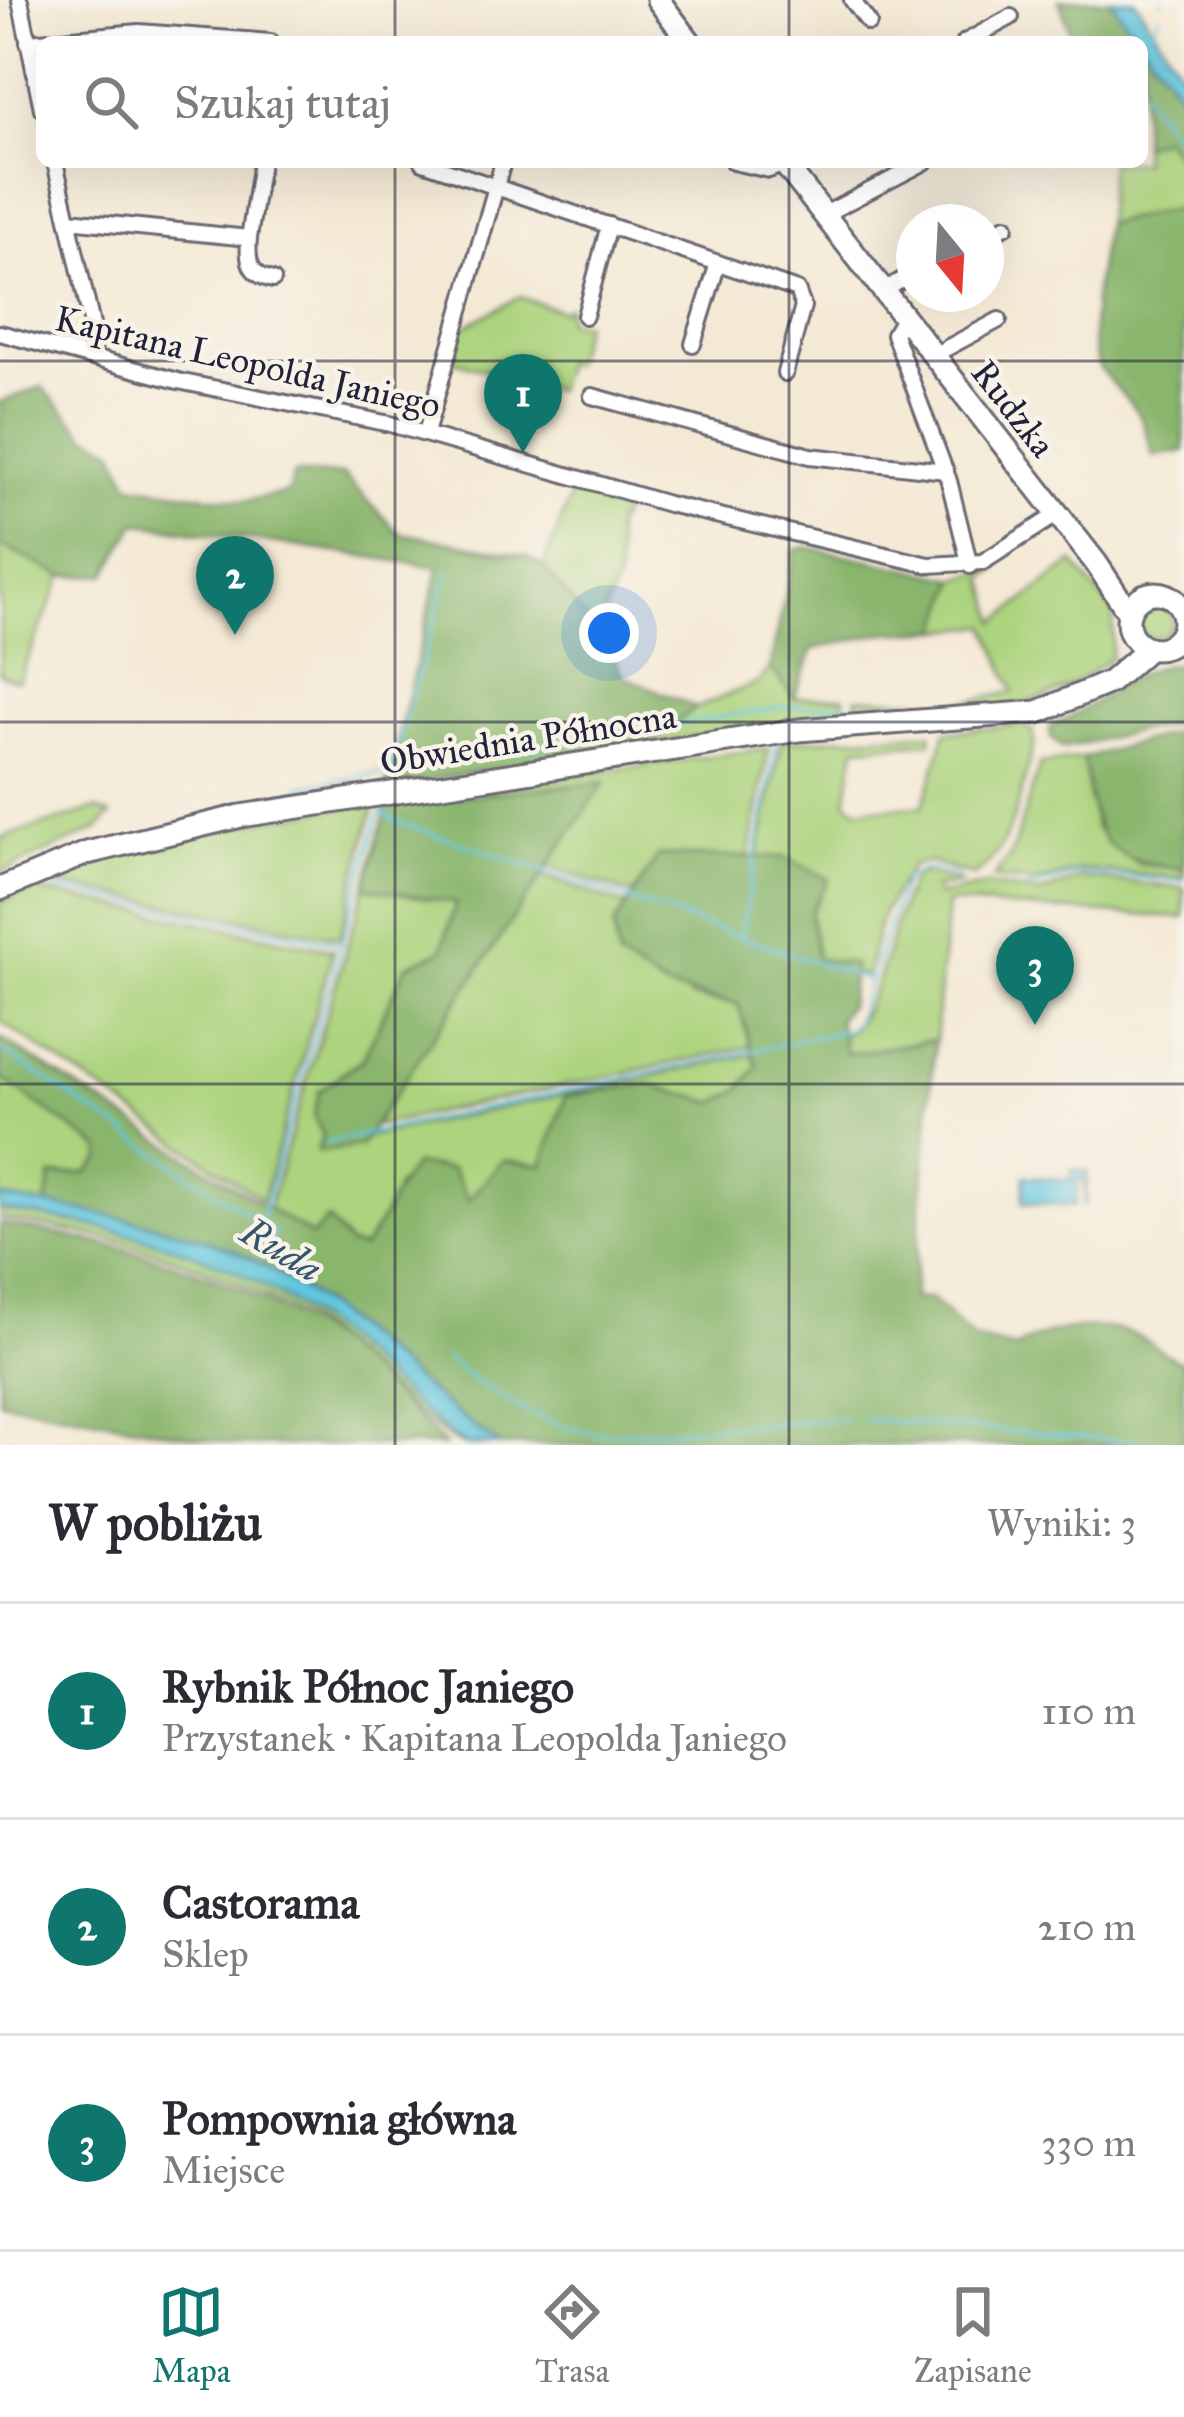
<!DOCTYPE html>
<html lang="pl">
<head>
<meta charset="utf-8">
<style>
	:root { --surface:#fff; --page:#f7f7f7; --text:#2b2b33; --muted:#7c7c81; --line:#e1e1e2; --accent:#0f766e }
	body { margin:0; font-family:"IM FELL Great Primer",serif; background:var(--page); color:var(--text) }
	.compass { position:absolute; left:896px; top:204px; width:108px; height:108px; border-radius:50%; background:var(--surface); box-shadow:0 12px 48px #0002; rotate:162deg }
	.you { position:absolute; left:609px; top:633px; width:42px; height:42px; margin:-30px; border:9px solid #fff; border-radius:50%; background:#1a73e8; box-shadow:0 0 0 18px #1a73e833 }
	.badge { display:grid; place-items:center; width:78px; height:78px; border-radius:50%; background:var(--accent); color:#fff; font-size:39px; font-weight:700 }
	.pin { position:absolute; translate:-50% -99px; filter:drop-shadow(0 3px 6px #0008) }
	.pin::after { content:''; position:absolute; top:63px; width:42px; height:36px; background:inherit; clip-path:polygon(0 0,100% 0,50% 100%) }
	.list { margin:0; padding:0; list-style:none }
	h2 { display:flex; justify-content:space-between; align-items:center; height:156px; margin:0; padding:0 48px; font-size:51px }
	h2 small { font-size:39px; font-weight:400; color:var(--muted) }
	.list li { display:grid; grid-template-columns:78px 1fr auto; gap:36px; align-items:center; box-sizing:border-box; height:216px; padding:0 48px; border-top:3px solid var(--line) }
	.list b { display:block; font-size:45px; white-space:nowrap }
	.list p { margin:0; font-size:39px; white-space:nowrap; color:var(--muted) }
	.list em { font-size:39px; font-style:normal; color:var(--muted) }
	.icon { flex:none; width:66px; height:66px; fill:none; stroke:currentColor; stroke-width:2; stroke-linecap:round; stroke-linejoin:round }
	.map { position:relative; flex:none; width:1184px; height:1445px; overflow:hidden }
	.search { position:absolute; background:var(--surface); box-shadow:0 12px 48px #0002; left:36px; right:36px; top:36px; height:132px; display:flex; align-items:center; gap:30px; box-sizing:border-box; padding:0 42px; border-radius:18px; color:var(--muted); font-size:45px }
	.sheet { height:804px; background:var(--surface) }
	nav { display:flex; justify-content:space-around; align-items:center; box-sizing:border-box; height:168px; border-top:3px solid var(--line); background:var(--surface); font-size:33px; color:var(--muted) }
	nav a { display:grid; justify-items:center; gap:6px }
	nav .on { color:var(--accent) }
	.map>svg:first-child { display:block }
	.green { fill:#acd37d; stroke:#677a5c; stroke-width:3 }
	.forest { fill:#89b56c; stroke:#566c54; stroke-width:3 }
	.water { fill:#61c6de; stroke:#42748c; stroke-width:3 }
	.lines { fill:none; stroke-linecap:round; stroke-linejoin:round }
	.stream { stroke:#61c6de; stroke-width:3 }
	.minor-casing { stroke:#6c6871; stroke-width:20 }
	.secondary-casing { stroke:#6c6871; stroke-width:27 }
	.minor { stroke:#fff; stroke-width:14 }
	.secondary { stroke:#fff; stroke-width:21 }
	.grid { fill:none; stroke:#22223b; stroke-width:3; stroke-opacity:0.55 }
	.labels { text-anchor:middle; stroke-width:9; stroke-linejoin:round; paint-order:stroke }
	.street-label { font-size:36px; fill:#22223b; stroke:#f7f3e8 }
	.water-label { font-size:39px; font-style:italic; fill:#35536c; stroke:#f7f3e8 }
</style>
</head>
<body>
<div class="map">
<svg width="1184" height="1445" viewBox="0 0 1184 1445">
	<rect width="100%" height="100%" fill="#f7f3e8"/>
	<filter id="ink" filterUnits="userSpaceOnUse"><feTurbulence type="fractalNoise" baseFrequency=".00833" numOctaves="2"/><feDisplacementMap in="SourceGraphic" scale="24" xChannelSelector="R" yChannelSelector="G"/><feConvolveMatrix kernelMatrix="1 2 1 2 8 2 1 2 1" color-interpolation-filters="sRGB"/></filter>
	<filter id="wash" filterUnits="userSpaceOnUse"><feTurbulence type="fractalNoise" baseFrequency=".004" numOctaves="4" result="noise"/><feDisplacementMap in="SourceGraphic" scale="48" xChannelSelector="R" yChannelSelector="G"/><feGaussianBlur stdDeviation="2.7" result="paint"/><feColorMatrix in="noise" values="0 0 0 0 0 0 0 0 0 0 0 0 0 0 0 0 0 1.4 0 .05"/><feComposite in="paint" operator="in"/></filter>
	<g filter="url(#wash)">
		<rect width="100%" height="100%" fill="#f4e9d5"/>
		<!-- green -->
		<g class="green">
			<path d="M1164,138l20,27v42l-79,17 5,-62h32v-18z"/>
			<path d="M520,297l42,14 6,-4 -1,15 17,1 -12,41 -8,-2 -8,29 -105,-31 9,-31z"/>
			<path d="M574,488l54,17 -13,21 3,51 -20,56 -55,-66z"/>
			<path d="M0,545l63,31 -45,105 -18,-7z"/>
			<path d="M1073,562l41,51 -3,45c-57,45 -94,51 -164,56l2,-9 65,-13 -27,-66 -48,4 18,-51 42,-12 -14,11 12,44z"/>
			<circle cx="1155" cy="621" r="17"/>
			<path d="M770,667l24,31 51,-1 -3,20 -196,27 50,-36 63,-26z"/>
			<path d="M857,697l77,5v11l-77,3z"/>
			<path d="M1022,725l11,5 1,14c-12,41 -21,109 -61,132l-44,-14 -18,4 -29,49 -16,62 -13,-5 1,-8 -37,-5 -7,-46 -52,-56 24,-116 149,-8v9l-75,5 -10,54 12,8 65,-3 23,-74z"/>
			<path d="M769,748l-20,109 -91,-1 -25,39 -86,-29 56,-83 -122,11 17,-8z"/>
			<path d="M1083,758l12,70 43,36 46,5v9l-103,-8 -45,13 -43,-5 18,-23 29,-91z"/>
			<path d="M375,802l-35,136 -293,-56c102,-49 218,-62 328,-80z"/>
			<path d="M96,809l15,6 -13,14 -98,44v-35z"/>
			<path d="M923,873l39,10 -27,5 3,8 49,-11 53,8 42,-15 102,10v30l-237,-15 -12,137 -89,14 -4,-18c37,-21 50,-118 71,-159z"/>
			<path d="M541,875l85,31 -12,20 78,72 46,6 15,42 -380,80z"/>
			<path d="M365,887l91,15 -15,50 -35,14 -43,93 -21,14 -24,77 42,-4 5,-9 389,-83 3,13 -18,23 -24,13 -66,-19 -83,12 -24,69 -74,36 -71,-16 -4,19 -30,44 -14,-3 -22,-26 -15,18 -44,-28z"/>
			<path d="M32,889l301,61 -70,250 -263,-179v-119z"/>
			<path d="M0,1077l101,72v10l-14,14 -36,3 -5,29 -46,-8z"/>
			<path d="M0,1210c124,19 231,41 332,121 46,37 85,80 133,114 -23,0 -125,-105 -158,-126 -94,-57 -199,-85 -307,-100z"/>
		</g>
		<!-- forest -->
		<g class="forest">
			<path d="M1059,0h51l31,42h-67z"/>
			<path d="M1142,43l42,56v66l-20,-27 -22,6z"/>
			<path d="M1184,207v244l-31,5c-14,-58 -19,-44 -51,-85 -21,-27 -1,-113 3,-147z"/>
			<path d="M42,387l44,48 28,14 16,36 113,16 45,-8 6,-19 49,1 56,58 128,23 16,11 55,66 26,43 72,32 -50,36 -260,43 53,-220 -303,-44 -30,52 -43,1 -63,-31v-143z"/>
			<path d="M807,547l150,32 -18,51 -57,3 -69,16 -19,49 -24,-31 25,-117z"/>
			<path d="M1172,664l12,6v51l-122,27 -11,-11 -1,-11c45,-16 75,-55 122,-62z"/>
			<path d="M1184,730v139c-88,-10 -88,-29 -101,-111z"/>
			<path d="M605,782l-245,364 -43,6 6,-17 -9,-18 5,-26 44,-32 43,-93 35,-15 15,-48 -91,-16 23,-84z"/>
			<path d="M658,856l126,1 45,22 -19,34 7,46 37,5 -5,41 -11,14 8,35 89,-14 -22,259h18l43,40 42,10c29,-22 93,-30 127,-10 15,9 24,18 41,24v82h-684c-92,-60 -164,-150 -266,-194 -60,-26 -124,-35 -188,-46l5,-29 36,-3 14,-14v-10l-101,-72v-39l312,198 15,-17 22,26 14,3c22,-27 29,-58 51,-83l38,4 16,31 35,-40 39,5 24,-69 83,-12 66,19 24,-13 18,-23 -19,-63 -71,-15 -49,-31 -4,-32z"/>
			<path d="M0,1224c107,17 213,44 306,99 52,32 95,81 139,122h-206l-239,-44z"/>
		</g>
		<!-- water -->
		<g class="water">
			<path d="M1110,0h25l49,76v23z"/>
			<path d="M1072,1170l16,1 -3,36 -1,-27h-6l-3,26 -52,-4 2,-26 46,4z"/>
			<path d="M0,1197c78,14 159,22 233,53 102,45 175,135 267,195h-35c-48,-34 -87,-77 -133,-114 -101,-80 -208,-102 -332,-121z"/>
		</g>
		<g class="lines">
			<!-- stream -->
			<g class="stream">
				<path d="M1162,1v-1"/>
				<path d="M1152,29l8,-14"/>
				<path d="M1103,37l4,5"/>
				<path d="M1142,91l42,58"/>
				<path d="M388,777l60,-204"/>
				<path d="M298,787l485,-80 119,-3"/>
				<path d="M380,810l15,11 473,159"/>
				<path d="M55,888l287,56"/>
				<path d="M1028,888l49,-14 107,7"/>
				<path d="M741,934l36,-191"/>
				<path d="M0,1049l275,183 -9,16"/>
				<path d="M325,1143l523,-113 8,-8 49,-144 22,-9 30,7"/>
				<path d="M260,1222l119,-407"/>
				<path d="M446,1358c43,36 94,67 150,76l250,-15"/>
				<path d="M862,1419l312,26"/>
			</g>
		</g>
	</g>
	<g filter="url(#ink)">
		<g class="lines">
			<!-- minor casing -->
			<g class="minor-casing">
				<g id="minor">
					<path d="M20,0l22,109"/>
					<path d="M852,0l17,23"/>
					<path d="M28,42l111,-10 132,10"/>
					<path d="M965,42l46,-25"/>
					<path d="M55,162l40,176 -3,19"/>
					<path d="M423,162l374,128 6,16 -18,67"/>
					<path d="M733,162l36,8 15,-6"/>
					<path d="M823,215l102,-53"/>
					<path d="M69,220l180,18c-2,22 0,37 24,42"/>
					<path d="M986,236l20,-10"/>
					<path d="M249,238l12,-76"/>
					<path d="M883,291l31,-18"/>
					<path d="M585,316l24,-91"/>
					<path d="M903,318l-9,16 55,147 21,85"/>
					<path d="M0,333l178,48 212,43 278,80 261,61 54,-3 73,-47"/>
					<path d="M693,344l25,-81"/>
					<path d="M932,356l67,-36"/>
					<path d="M592,396l218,60 136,15"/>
					<path d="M426,433l77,-271"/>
				</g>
			</g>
			<!-- secondary casing -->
			<g class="secondary-casing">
				<g id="secondary">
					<path d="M658,0l32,42"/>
					<path d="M783,162l313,401 33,50"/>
					<circle cx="1156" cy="621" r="28"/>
					<path d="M0,889l87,-36 154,-37 558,-86 239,-18 72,-30 39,-34"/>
				</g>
			</g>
			<!-- minor -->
			<use href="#minor" class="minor"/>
			<!-- secondary -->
			<use href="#secondary" class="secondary"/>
		</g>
	</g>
	<!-- grid -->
	<path class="grid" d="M395,0v42M789,0v42M395,162v1283M789,162v1283M0,361h1184M0,722h1184M0,1084h1184"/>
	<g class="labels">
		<!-- street labels -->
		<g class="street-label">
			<text transform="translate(248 361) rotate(13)" y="13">Kapitana Leopolda Janiego</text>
			<text transform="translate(1014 408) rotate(52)" y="13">Rudzka</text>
			<text transform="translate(528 738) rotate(-9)" y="13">Obwiednia Północna</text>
		</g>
		<!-- water labels -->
		<g class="water-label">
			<text transform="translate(282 1249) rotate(31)" y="14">Ruda</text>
		</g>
	</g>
</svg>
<svg class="compass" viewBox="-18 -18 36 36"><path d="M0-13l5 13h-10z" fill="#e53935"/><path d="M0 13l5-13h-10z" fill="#7c7c81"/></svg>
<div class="you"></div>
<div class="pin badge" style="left:523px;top:453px">1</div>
<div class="pin badge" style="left:235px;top:635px">2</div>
<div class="pin badge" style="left:1035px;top:1025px">3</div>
<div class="search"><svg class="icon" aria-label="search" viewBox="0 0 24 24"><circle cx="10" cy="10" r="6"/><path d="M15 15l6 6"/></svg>Szukaj tutaj</div>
</div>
<section class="sheet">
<h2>W pobliżu<small>Wyniki: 3</small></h2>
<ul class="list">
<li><span class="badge">1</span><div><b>Rybnik Północ Janiego</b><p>Przystanek · Kapitana Leopolda Janiego</p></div><em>110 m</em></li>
<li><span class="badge">2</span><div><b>Castorama</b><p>Sklep</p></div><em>210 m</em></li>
<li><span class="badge">3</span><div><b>Pompownia główna</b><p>Miejsce</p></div><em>330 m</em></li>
</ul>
</section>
<nav>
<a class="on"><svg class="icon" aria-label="map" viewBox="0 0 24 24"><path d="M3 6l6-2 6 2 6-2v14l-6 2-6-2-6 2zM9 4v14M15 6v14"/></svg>Mapa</a>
<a><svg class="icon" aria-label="directions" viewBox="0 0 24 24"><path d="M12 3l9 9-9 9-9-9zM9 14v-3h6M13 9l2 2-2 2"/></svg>Trasa</a>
<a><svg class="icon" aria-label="saved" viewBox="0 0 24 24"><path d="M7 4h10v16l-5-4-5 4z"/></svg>Zapisane</a>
</nav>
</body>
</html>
